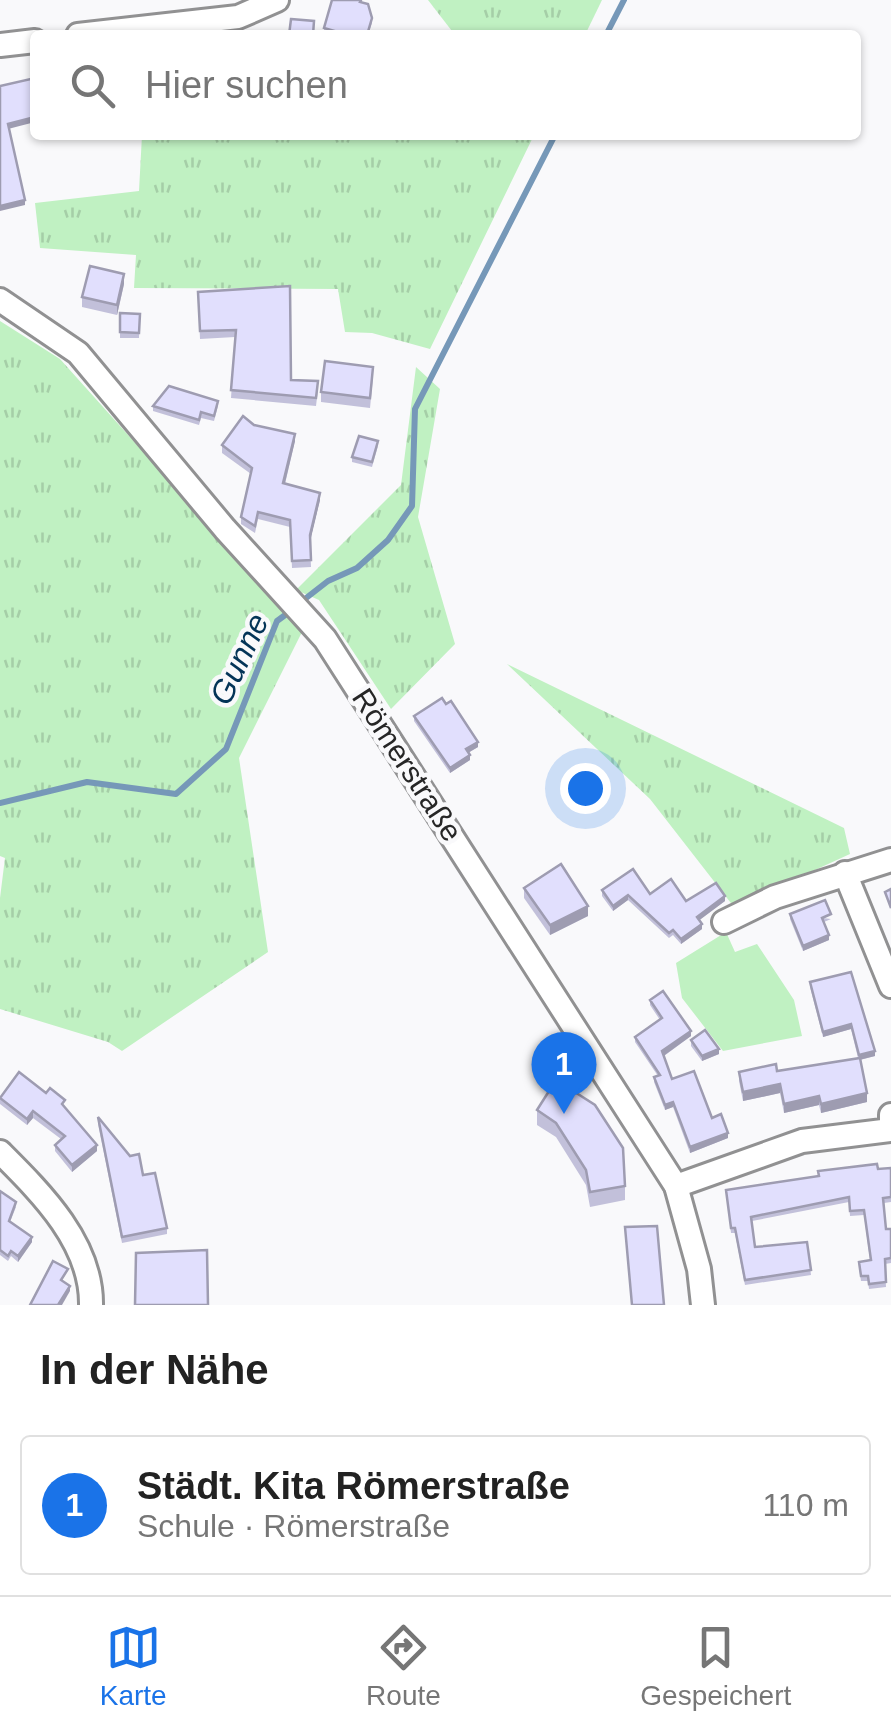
<!DOCTYPE html>
<html lang="de">
<head>
<meta charset="utf-8">
<style>
	:root { --surface:#fff; --page:#f6f6f6; --text:#222; --muted:#767676; --line:#e0e0e0; --accent:#1a73e8 }
	body { margin:0; font-family:Arial,sans-serif; background:var(--page); color:var(--text) }
	.you { position:absolute; left:585px; top:788px; width:35px; height:35px; margin:-25px; border:8px solid #fff; border-radius:50%; background:#1a73e8; box-shadow:0 0 0 15px #1a73e833 }
	.badge { display:grid; place-items:center; width:65px; height:65px; border-radius:50%; background:var(--accent); color:#fff; font-size:32px; font-weight:700 }
	.pin { position:absolute; translate:-50% -82px; filter:drop-shadow(0 2px 5px #0008) }
	.pin::after { content:''; position:absolute; top:52px; width:35px; height:30px; background:inherit; clip-path:polygon(0 0,100% 0,50% 100%) }
	.list { margin:0; padding:0; list-style:none }
	h2 { display:flex; justify-content:space-between; align-items:center; height:130px; margin:0; padding:0 40px; font-size:42px }
	h2 small { font-size:32px; font-weight:400; color:var(--muted) }
	.list li { display:grid; grid-template-columns:65px 1fr auto; gap:30px; align-items:center; box-sizing:border-box; height:140px; margin:0 20px 20px; padding:0 20px; border:2px solid var(--line); border-radius:10px }
	.list b { display:block; font-size:38px; white-space:nowrap }
	.list p { margin:0; font-size:32px; white-space:nowrap; color:var(--muted) }
	.list em { font-size:32px; font-style:normal; color:var(--muted) }
	.icon { flex:none; width:55px; height:55px; fill:none; stroke:currentColor; stroke-width:2; stroke-linecap:round; stroke-linejoin:round }
	.map { position:relative; flex:none; width:891px; height:1305px; overflow:hidden }
	.search { position:absolute; background:var(--surface); box-shadow:0 2px 8px #0004; left:30px; right:30px; top:30px; height:110px; display:flex; align-items:center; gap:25px; box-sizing:border-box; padding:0 35px; border-radius:10px; color:var(--muted); font-size:38px }
	.sheet { height:290px; background:var(--surface) }
	nav { display:flex; justify-content:space-around; align-items:center; box-sizing:border-box; height:140px; border-top:2px solid var(--line); background:var(--surface); font-size:28px; color:var(--muted) }
	nav a { display:grid; justify-items:center; gap:5px }
	nav .on { color:var(--accent) }
	.map>svg:first-child { display:block }
	.grass { fill:url(#grass-tufts) }
	.park { fill:#c0f1c2 }
	.lines { fill:none; stroke-linecap:round; stroke-linejoin:round }
	.stream { stroke:#7698b8; stroke-width:6 }
	.minor-casing { stroke:#919192; stroke-width:28 }
	.minor { stroke:#fff; stroke-width:22 }
	.wall { fill:#c2c0da }
	.shaded-wall { fill:#9e9cb1 }
	.building { fill:#e1dffd; stroke:#9e9cb1; stroke-width:2.5 }
	.labels { text-anchor:middle; stroke-width:9; stroke-linejoin:round; paint-order:stroke }
	.street-label { font-size:30px; fill:#262626; stroke:#f9f9fb }
	.water-label { font-size:32px; font-style:italic; fill:#033457; stroke:#f9f9fb }
</style>
</head>
<body>
<div class="map">
<svg width="891" height="1305" viewBox="0 0 891 1305">
	<defs>
		<pattern id="grass-tufts" width="24" height="20" patternUnits="userSpaceOnUse" patternTransform="scale(2.5)"><rect width="24" height="20" fill="#c0f1c2"/><path d="M3 7l-1-3M5 7V3M7 7l1-3M15 17l-1-3M17 17v-4M19 17l1-3" fill="none" stroke="#a5cea7"/></pattern>
	</defs>
	<rect width="100%" height="100%" fill="#f9f9fb"/>
	<!-- grass -->
	<g class="grass">
		<path d="M428,0h174l-17,35h-130z"/>
		<path d="M142,135h392l-104,214 -58,-16 -27,-1 -7,-43 -204,-1 2,-33 -96,-7 -5,-45 104,-12z"/>
		<path d="M0,321l60,38 243,271 -64,128 29,194 -146,99 -14,-9 -108,-33v-111l5,-40 -5,-2z"/>
		<path d="M416,367l24,22 -22,128 37,127 -64,65 -72,-109 -23,-10 105,-105z"/>
		<path d="M507,664l337,164 6,26 -116,53 -84,-108z"/>
	</g>
	<!-- park -->
	<path class="park" d="M726,932l9,20 22,-8 37,56 8,36 -79,15 -41,-53 -6,-35z"/>
	<g class="lines">
		<!-- stream -->
		<g class="stream">
			<path d="M606,35l18,-35"/>
			<path d="M301,602l27,-21 29,-13 31,-28 24,-34 3,-97 140,-274"/>
			<path d="M0,803l87,-21 89,12 50,-45 51,-128 15,-11"/>
		</g>
		<!-- minor casing -->
		<g class="minor-casing">
			<g id="minor">
				<path d="M78,35l160,-18 39,-17"/>
				<path d="M0,45l35,-4"/>
				<path d="M0,300l78,53 147,176 100,110 351,547 23,83 4,36"/>
				<path d="M845,873l46,113"/>
				<path d="M724,922l51,-25 116,-37"/>
				<path d="M0,1152c41,41 92,91 91,153"/>
				<path d="M676,1186l126,-45 89,-11v-15"/>
			</g>
		</g>
		<!-- minor -->
		<use href="#minor" class="minor"/>
	</g>
	<!-- wall -->
	<g class="wall">
		<path d="M361,2l11,21 -4,12h-38l-6,-2v-5z"/>
		<path d="M124,284l-7,31 -35,-8v-10z"/>
		<path d="M198,292l93,88 27,9 -2,17 -85,-8 4,-61 -35,2z"/>
		<path d="M120,313l20,1 -1,24h-19z"/>
		<path d="M373,377l-3,31 -49,-6v-10z"/>
		<path d="M153,406h65l-4,15 -13,-3 -2,7 -46,-14z"/>
		<path d="M254,425l41,16 -10,43 35,16 -10,40 1,27 -19,1 -2,-41 -32,-8 -3,14 -14,-9v-7l10,-43 -29,-21v-8z"/>
		<path d="M378,446l-6,21 -20,-5v-5z"/>
		<path d="M414,716l64,31 -10,6 2,7 -20,13 -36,-52z"/>
		<path d="M524,888l64,28 -38,19 -26,-37z"/>
		<path d="M602,890l48,4 36,7h39l-26,19 3,9 -21,15 -8,-9 -4,3 -41,-38 -15,11 -11,-15z"/>
		<path d="M790,914l41,5 -7,3 5,18 -26,11 -13,-32z"/>
		<path d="M851,972l24,84 -15,4 7,42 -46,11 -2,-8 -35,8 -4,-20 -37,8 -4,-20v-9l38,-1 81,-13 -7,-29 -28,8 -13,-50v-5z"/>
		<path d="M650,1000l41,36 -27,20 8,23 40,39 16,20 -38,15 -17,-46 -8,3 -11,-28v-5l4,-1 -23,-34v-5l25,-17 -10,-15z"/>
		<path d="M691,1040l28,14 -17,7 -11,-15z"/>
		<path d="M556,1080l69,106v14l-35,7 -4,-22 -30,-48 -19,-12v-15z"/>
		<path d="M0,1096l65,11 32,44 -25,21 -17,-21v-6l6,-6 -28,-21 -6,7 -27,-21z"/>
		<path d="M98,1117l69,111v6l-45,9 -24,-119z"/>
		<path d="M891,1168v34l-7,1 2,26h5v34l-6,1 1,23 -17,2 -1,-8h-7l-2,-14 11,-7 -6,-45 -14,1 -1,-14 -97,19 3,26 52,-5 4,33 -66,10 -10,-52h-4l-5,-43z"/>
		<path d="M0,1191l16,16 -6,15 22,20 -14,20 -7,-6 -3,5 -8,-6z"/>
	</g>
	<!-- shaded-wall -->
	<g class="shaded-wall">
		<path d="M35,117v5l-27,7v-5z"/>
		<path d="M25,200v5l-25,6v-5z"/>
		<path d="M124,274v10l-7,31v-10z"/>
		<path d="M295,434v7l-12,50v-8z"/>
		<path d="M320,493v7l-10,42v-7z"/>
		<path d="M478,742v5l-12,7v-5z"/>
		<path d="M470,755v5l-20,13v-5z"/>
		<path d="M628,895v5l-15,11v-5z"/>
		<path d="M725,896v5l-28,21v-5z"/>
		<path d="M588,906v10l-38,19v-10z"/>
		<path d="M702,924v5l-21,15v-5z"/>
		<path d="M829,935v5l-26,11v-5z"/>
		<path d="M851,1024v5l-28,8v-5z"/>
		<path d="M691,1031v5l-29,21v-6z"/>
		<path d="M719,1049v5l-17,7v-5z"/>
		<path d="M875,1051v5l-16,4v-5z"/>
		<path d="M780,1084v9l-37,8v-9z"/>
		<path d="M867,1093v9l-46,11v-9z"/>
		<path d="M819,1096v9l-35,8v-9z"/>
		<path d="M673,1102v5l-8,3v-5z"/>
		<path d="M33,1111v7l-6,7v-6z"/>
		<path d="M728,1133v5l-38,15v-6z"/>
		<path d="M97,1145v6l-25,21v-7z"/>
		<path d="M32,1237v5l-14,20v-6z"/>
		<path d="M70,1286v5l-8,14h-4z"/>
	</g>
	<!-- building -->
	<g class="building">
		<path d="M332,0h29l-1,2 8,2 4,14 -5,17h-19l-24,-7z"/>
		<path d="M291,19l23,2 -1,14h-24z"/>
		<path d="M35,78v39l-27,7 17,76 -25,6v-120z"/>
		<path d="M90,266l34,8 -7,31 -35,-8z"/>
		<path d="M290,286l1,94 27,1 -2,17 -85,-8 5,-60 -36,1 -2,-39z"/>
		<path d="M120,313l20,1 -1,19 -19,-1z"/>
		<path d="M325,361l48,6 -3,31 -49,-6z"/>
		<path d="M169,386l49,15 -4,15 -13,-4 -2,8 -46,-14z"/>
		<path d="M243,416l11,9 41,9 -12,49 37,10 -10,42 1,25 -19,1 -2,-41 -32,-8 -3,14 -14,-9 11,-49 -30,-23z"/>
		<path d="M359,436l19,5 -6,21 -20,-5z"/>
		<path d="M442,698l4,6 5,-3 27,41 -12,7 4,6 -20,13 -36,-52z"/>
		<path d="M561,864l27,42 -38,19 -26,-37z"/>
		<path d="M633,869l17,25 21,-15 15,22 30,-18 9,13 -28,21 5,7 -21,15 -8,-9 -4,3 -41,-38 -15,11 -11,-16z"/>
		<path d="M891,889v19l-6,-16z"/>
		<path d="M825,900l6,14 -9,4 7,17 -26,11 -13,-32z"/>
		<path d="M851,972l24,79 -16,4 -8,-31 -28,8 -13,-50z"/>
		<path d="M663,991l28,40 -29,20 10,28 22,-8 18,47 9,-4 7,19 -38,14 -17,-45 -8,3 -11,-28 6,-2 -25,-38 27,-19 -12,-18z"/>
		<path d="M705,1030l14,19 -17,7 -11,-16z"/>
		<path d="M860,1058l7,35 -46,11 -2,-8 -35,8 -4,-20 -37,8 -4,-20 37,-8 1,7z"/>
		<path d="M19,1072l27,21 4,-5 15,12 -3,4 35,41 -25,20 -17,-20 10,-9 -32,-25 -6,8 -27,-21z"/>
		<path d="M556,1080l39,25 28,43 2,38 -35,6 -4,-22 -30,-47 -19,-13z"/>
		<path d="M98,1117l32,39 9,-2 4,21 12,-2 12,55 -45,9z"/>
		<path d="M877,1164l1,5 13,-1v29l-8,1 3,31h5v29l-6,1 1,23 -17,2 -1,-8h-7l-2,-14 12,-2 -7,-50 -14,1 -1,-14 -98,20 4,30 52,-5 4,28 -66,10 -10,-52h-4l-5,-38 93,-14 -1,-5z"/>
		<path d="M0,1191l16,11 -7,19 23,16 -14,19 -7,-5 -3,5 -8,-6z"/>
		<path d="M657,1226l7,79h-32l-7,-78z"/>
		<path d="M207,1250l1,55h-73l1,-52z"/>
		<path d="M53,1261l15,8 -7,11 9,6 -12,19h-28z"/>
	</g>
	<g class="labels">
		<!-- street labels -->
		<g class="street-label">
			<text transform="translate(407 765) rotate(57)" y="10">Römerstraße</text>
		</g>
		<!-- water labels -->
		<g class="water-label">
			<text transform="translate(239 659) rotate(-65)" y="11">Gunne</text>
		</g>
	</g>
</svg>
<div class="you"></div>
<div class="pin badge" style="left:564px;top:1114px">1</div>
<div class="search"><svg class="icon" aria-label="search" viewBox="0 0 24 24"><circle cx="10" cy="10" r="6"/><path d="M15 15l6 6"/></svg>Hier suchen</div>
</div>
<section class="sheet">
<h2>In der Nähe<small></small></h2>
<ul class="list">
<li><span class="badge">1</span><div><b>Städt. Kita Römerstraße</b><p>Schule · Römerstraße</p></div><em>110 m</em></li>
</ul>
</section>
<nav>
<a class="on"><svg class="icon" aria-label="map" viewBox="0 0 24 24"><path d="M3 6l6-2 6 2 6-2v14l-6 2-6-2-6 2zM9 4v14M15 6v14"/></svg>Karte</a>
<a><svg class="icon" aria-label="directions" viewBox="0 0 24 24"><path d="M12 3l9 9-9 9-9-9zM9 14v-3h6M13 9l2 2-2 2"/></svg>Route</a>
<a><svg class="icon" aria-label="saved" viewBox="0 0 24 24"><path d="M7 4h10v16l-5-4-5 4z"/></svg>Gespeichert</a>
</nav>
</body>
</html>
